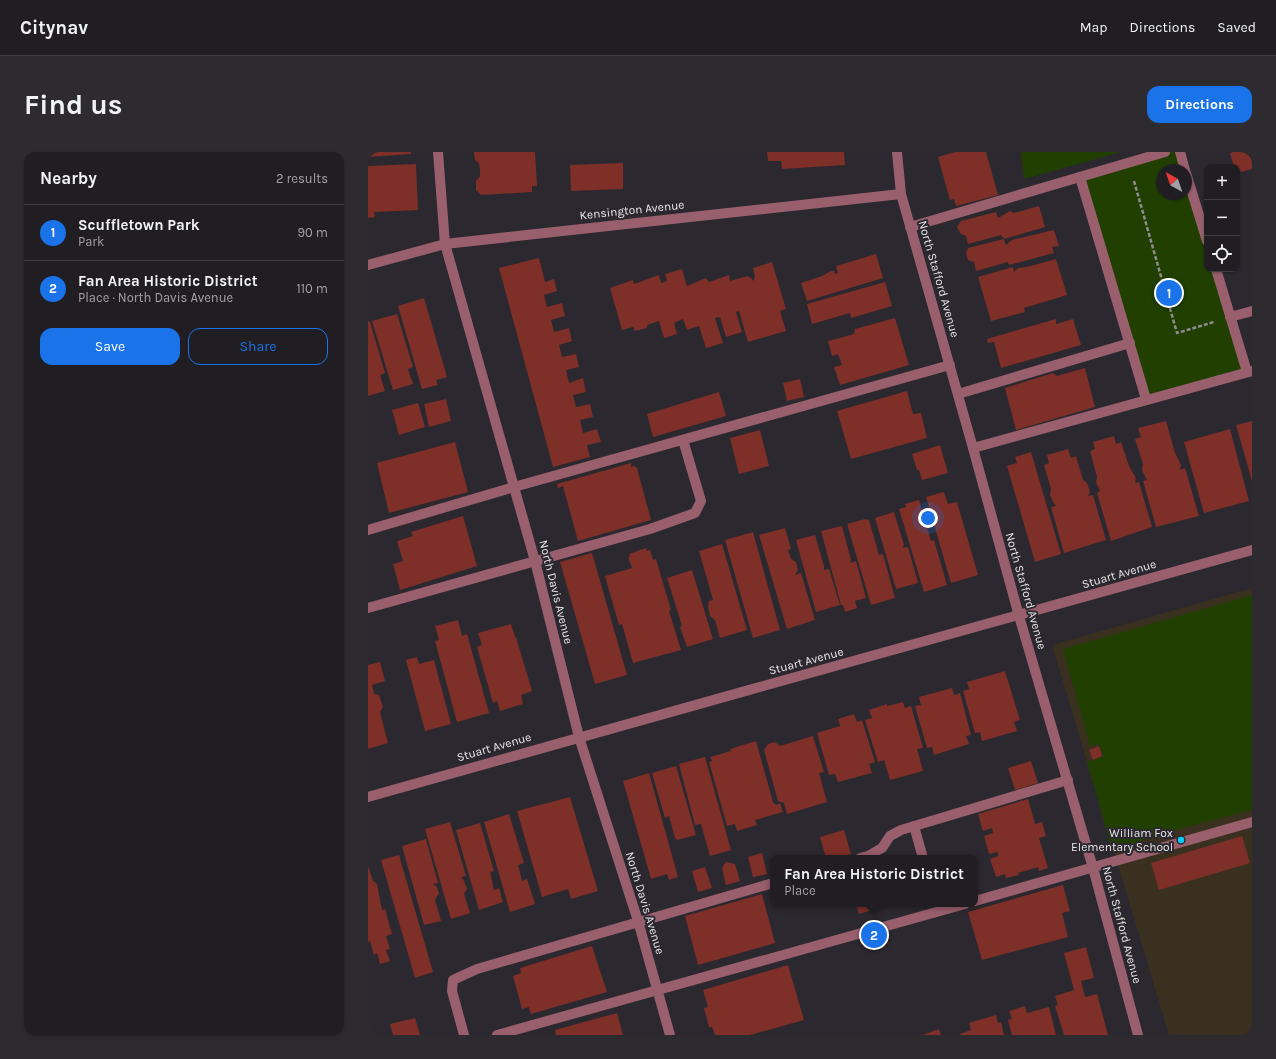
<!DOCTYPE html>
<html lang="en">
<head>
<meta charset="utf-8">
<style>
	:root { --surface:#211e23; --page:#2d2b30; --text:#f1f3f6; --muted:#a2a2a6; --line:#3e3c41; --accent:#1a73e8 }
	body { margin:0; font-family:Karla,sans-serif; background:var(--page); color:var(--text) }
	.controls { position:absolute; right:12px; top:12px; display:grid; overflow:hidden; border-radius:8px; box-shadow:0 1px 3px #0004 }
	.controls button { width:36px; height:36px; display:grid; place-items:center; padding:0; border:0; border-bottom:1px solid var(--line); background:var(--surface); color:var(--text); font:20px sans-serif }
	.compass { position:absolute; left:788px; top:12px; width:36px; height:36px; border-radius:50%; background:var(--surface); box-shadow:0 1px 3px #0004; rotate:320deg }
	.you { position:absolute; left:560px; top:366px; width:14px; height:14px; margin:-10px; border:3px solid #fff; border-radius:50%; background:#1a73e8; box-shadow:0 0 0 6px #1a73e833 }
	.badge { display:grid; place-items:center; width:26px; height:26px; border-radius:50%; background:var(--accent); color:#fff; font-size:13px; font-weight:700 }
	.pin { position:absolute; translate:-50% -50%; border:2px solid #fff; box-shadow:0 1px 4px #0006 }
	.popup { position:absolute; left:402px; top:703px; width:208px; height:52px; box-sizing:border-box; display:grid; place-content:center; border-radius:8px; background:var(--surface); filter:drop-shadow(0 1px 3px #0005); font-size:13px; white-space:nowrap; color:var(--muted) }
	.popup b { font-size:15px; color:var(--text) }
	.popup::after { content:''; position:absolute; left:50%; top:100%; margin-left:-8px; border:8px solid transparent; border-top-color:var(--surface) }
	.list { margin:0; padding:0; list-style:none }
	h2 { display:flex; justify-content:space-between; align-items:center; height:52px; margin:0; padding:0 16px; font-size:17px }
	h2 small { font-size:13px; font-weight:400; color:var(--muted) }
	.list li { display:grid; grid-template-columns:26px 1fr auto; gap:12px; align-items:center; box-sizing:border-box; height:56px; padding:0 16px; border-top:1px solid var(--line) }
	.list b { display:block; font-size:15px; white-space:nowrap }
	.list p { margin:0; font-size:13px; white-space:nowrap; color:var(--muted) }
	.list em { font-size:13px; font-style:normal; color:var(--muted) }
	.actions { display:flex; gap:8px; padding:12px 16px }
	.actions a { flex:1; padding:9px 0; border:1px solid var(--accent); border-radius:12px; text-align:center; font-size:14px; color:var(--accent) }
	.actions .main { background:var(--accent); color:#fff }
	.icon { flex:none; width:22px; height:22px; fill:none; stroke:currentColor; stroke-width:2; stroke-linecap:round; stroke-linejoin:round }
	.map { position:relative; flex:none; width:884px; height:883px; overflow:hidden; border-radius:12px }
	header { display:flex; align-items:center; gap:24px; box-sizing:border-box; height:56px; padding:0 20px; background:var(--surface); border-bottom:1px solid var(--line) }
	header strong { font-size:19px }
	nav { display:flex; gap:22px; margin-inline-start:auto; font-size:14px }
	.intro { display:flex; align-items:center; justify-content:space-between; box-sizing:border-box; height:96px; padding:0 24px }
	h1 { margin:0; font-size:28px }
	.button { padding:10px 18px; border-radius:12px; background:var(--accent); color:#fff; font-size:14px; font-weight:700 }
	main { display:flex; gap:24px; padding:0 24px }
	aside { flex:1; background:var(--surface); border-radius:12px; box-shadow:0 1px 3px #0004 }
	.map>svg:first-child { display:block }
	.education { fill:#393020 }
	.green { fill:#213f00 }
	.building { fill:#7d2f28 }
	.lines { fill:none; stroke-linecap:round; stroke-linejoin:round }
	.path { stroke:#8f8b91; stroke-width:2.5; stroke-dasharray:4 2; stroke-linecap:butt }
	.minor { stroke:#995f6d; stroke-width:10 }
	.poi-dot { fill:#09cafa; stroke:#2c282f; stroke-width:1.5 }
	.labels { text-anchor:middle; stroke-width:4; stroke-linejoin:round; paint-order:stroke }
	.street-label { font-size:12px; fill:#e9e6eb; stroke:#2c282f }
	.poi-label { font-size:12px; fill:#e9e6eb; stroke:#2c282f; text-anchor:end }
</style>
</head>
<body>
<header>
<strong>Citynav</strong>
<nav><a>Map</a><a>Directions</a><a>Saved</a></nav>
</header>
<div class="intro"><h1>Find us</h1><a class="button">Directions</a></div>
<main>
<aside>
<h2>Nearby<small>2 results</small></h2>
<ul class="list">
<li><span class="badge">1</span><div><b>Scuffletown Park</b><p>Park</p></div><em>90 m</em></li>
<li><span class="badge">2</span><div><b>Fan Area Historic District</b><p>Place · North Davis Avenue</p></div><em>110 m</em></li>
</ul>
<div class="actions"><a class="main">Save</a><a>Share</a></div>
</aside>
<div class="map">
<svg width="884" height="883" viewBox="0 0 884 883">
	<rect width="100%" height="100%" fill="#2c282f"/>
	<!-- education -->
	<path class="education" d="M884,436v447h-83l-117,-390z"/>
	<!-- green -->
	<g class="green">
		<path d="M653,0h100l-97,27z"/>
		<path d="M797,0h15l5,18h-23v24h24v-21l21,68v28h9l31,103 -101,27 -66,-222z"/>
		<path d="M884,443v215l-69,18 -71,22 -25,-88 17,-6 -5,-12 -9,2 -27,-97z"/>
	</g>
	<!-- building -->
	<g class="building">
		<path d="M0,0h43v2l-43,3z"/>
		<path d="M106,0h61l2,34h-5v6l-51,3 -5,-5v-9l4,-5v-6l-1,-7 -4,-3z"/>
		<path d="M399,0h77l1,13 -63,4 -1,-8h-13z"/>
		<path d="M587,0h31l12,43 -42,11 -2,-7 -4,1 -12,-43z"/>
		<path d="M865,0h19v17l-11,3 -2,-4h-2v-1h-3l-4,-14z"/>
		<path d="M255,11v26l-52,2 -1,-26z"/>
		<path d="M48,12l2,46 -44,2 1,5 -7,1v-52z"/>
		<path d="M671,54l6,21 -41,12 -3,-4 -33,9 -2,-8 -5,-2 -4,-7 4,-6 35,-9 2,6 12,-7 4,2z"/>
		<path d="M686,78l5,16 -7,1 2,6 -45,12 -1,-3 -32,9 -2,-9 -6,-2 -2,-7 2,-5 36,-9 2,6 6,-5z"/>
		<path d="M508,102l7,24 -76,23 -6,-18 21,-7 9,-5h3l1,3 3,-1 -2,-7z"/>
		<path d="M171,106l6,24 9,-3 3,12 -13,4 3,12 15,-4 3,13 -14,4 3,12 15,-4 3,13 -13,4 3,12 14,-3 3,13 -13,3 3,13 14,-5 3,14 -13,3 3,12 14,-3 3,13 -13,3 3,13 14,-4 4,13 -14,3 3,12 -37,10 -54,-199z"/>
		<path d="M688,107l11,36 -43,13 1,4 -34,9 -13,-44 35,-10 1,5 4,-4 9,-1z"/>
		<path d="M404,110l14,47 -6,2 6,20 -38,11 -9,-31 -3,1 6,20 -16,5 -6,-20 -5,1 8,25 -17,5 -7,-22 -12,4 -4,-11 -9,4 3,11 -13,4 -5,-17 -12,4v3l-12,3 -2,-4 -11,3 -12,-42 23,-8 1,4 25,-9 2,8 6,-2 -2,-7 17,-5 5,17 19,-8 3,4 20,-7 1,6 17,-5 4,2 2,3 2,-4 -2,-9z"/>
		<path d="M517,130l7,24 -41,12 -1,-5 -38,11 -5,-20z"/>
		<path d="M56,146l23,79 -11,3 2,5 -16,4 -24,-83z"/>
		<path d="M29,162l16,53 -5,2 5,15 -20,6 -21,-69z"/>
		<path d="M527,166l14,47 -69,20 -6,-18 8,-2 -4,-11 -6,2 -4,-15 26,-7 1,-5z"/>
		<path d="M688,167v5l17,-5 8,26 -80,23 -7,-26 -6,1 -1,-4z"/>
		<path d="M0,169l2,1 15,51 -5,2 5,16 -17,5z"/>
		<path d="M717,216l10,39 -79,23 -11,-42 48,-15 4,3z"/>
		<path d="M432,227l4,18 -17,4 -4,-18z"/>
		<path d="M539,239l6,23 8,-1 6,25 -76,21 -14,-48z"/>
		<path d="M351,240l7,24 -73,21 -6,-23z"/>
		<path d="M78,247l5,22 -22,6 -5,-23z"/>
		<path d="M50,251l7,24 -26,8 -7,-25z"/>
		<path d="M798,269l9,32 6,12 -1,5 5,-2 14,48 -43,11 -13,-46 4,-1 -5,-10 1,-6 -8,-25 6,-2 -3,-9z"/>
		<path d="M884,269v60l-16,-56z"/>
		<path d="M862,277l19,72 -45,12 -20,-71z"/>
		<path d="M392,278l9,36 -30,8 -9,-36z"/>
		<path d="M746,284l2,8 5,-2 8,24 7,12 -1,5 4,-1 13,45 -41,14 -14,-48 3,-2 -4,-9 1,-5 -7,-26 5,-2 -2,-7z"/>
		<path d="M87,290l13,50 -79,21 -12,-50z"/>
		<path d="M572,293l8,28 -26,7 -3,-10h-2l-5,-16z"/>
		<path d="M700,297l3,9 5,-2 7,24 4,3 3,9 -2,4 5,-1 13,45 -42,13 -13,-46 5,-1 -3,-4 -3,-7 1,-6 -7,-24 5,-2 -2,-8z"/>
		<path d="M663,300l30,102 -26,8 -28,-96 10,-3 -2,-6z"/>
		<path d="M263,311v4l3,-1 3,2 14,52 -73,21 -15,-55 -5,2 -1,-4z"/>
		<path d="M576,340l4,12 9,-2 21,73 -27,8 -25,-86z"/>
		<path d="M551,348l12,41 3,-1 13,45 -23,7 -25,-83 7,-2 -1,-3z"/>
		<path d="M526,360l10,33 -1,3 5,-1 10,36 -22,6 -21,-71z"/>
		<path d="M95,364l14,50 -77,24 -7,-26 10,-3 -6,-20 16,-5 -2,-4z"/>
		<path d="M497,367l4,1 10,35 4,-1 12,44 -24,7 -24,-81z"/>
		<path d="M474,374l9,34 -1,3 6,-2 10,37 -11,3 2,7 -12,4 -2,-7h-2l-20,-74z"/>
		<path d="M417,376l6,21 -3,1 3,9 5,3 2,8 -3,5 6,-2 14,47 -28,9 -28,-94z"/>
		<path d="M385,380l27,98 -27,8 -28,-98z"/>
		<path d="M447,383l9,31v4l5,-1 11,36 -24,7 -20,-72z"/>
		<path d="M354,392l25,86 -27,8 -5,-18 -5,-4 -2,-9 1,-6 4,-1 -14,-49z"/>
		<path d="M278,396l1,3 3,-1 3,10 3,-1 15,51 -2,1 12,39 -48,13 -11,-39 -3,1 -14,-49 27,-8 -4,-11h2l-1,-3z"/>
		<path d="M224,401l35,122 -32,9 -35,-122z"/>
		<path d="M324,418l21,69 -26,8 -7,-20 2,-1 -15,-48z"/>
		<path d="M90,468l4,16 5,-2 22,79 -32,9 -22,-81 4,-1 -4,-14z"/>
		<path d="M143,472l4,13h1l16,54 -11,4 2,9 -23,7 -3,-10 -4,2 -16,-56 5,-2 -4,-12z"/>
		<path d="M49,505l2,7 15,-4 17,64 -26,7 -19,-71z"/>
		<path d="M12,510l5,19 -13,4 2,9 5,1 4,12 -3,5 8,31 -20,6v-84z"/>
		<path d="M637,519l15,49 -6,2 3,9 -35,10 -2,-9 -5,1 -12,-42 6,-2 -2,-7z"/>
		<path d="M584,536l2,7 6,-2 11,42 -5,1 3,8 -35,11 -2,-8 -5,1 -12,-42 6,-1 -2,-8z"/>
		<path d="M535,550l2,6 6,-2 12,42 -6,1 6,22 -33,9 -6,-20 -6,2 -13,-42 7,-2 -3,-8 18,-6v2z"/>
		<path d="M486,562l3,8 5,-2 13,42 -6,2 3,9 -34,9 -3,-8 -6,1 -12,-42 23,-7 -2,-7z"/>
		<path d="M445,584l11,36 -5,1 8,29 -40,12 -3,-11 -6,-2 -14,-51 4,-6 7,-2 5,4z"/>
		<path d="M388,589l17,61 3,3 4,-2 3,9 -28,8 2,5 -20,6 -2,-7 -8,2 -18,-64 3,-1 -2,-4 21,-6 -1,-2z"/>
		<path d="M731,594l3,10 -9,4 -4,-10z"/>
		<path d="M337,605l26,93 -21,6 -9,-32 -6,1 -16,-61z"/>
		<path d="M663,609l7,22 -23,7 -7,-22z"/>
		<path d="M308,614l20,69 -19,5 -2,-2 -6,-22 -4,2 -13,-45z"/>
		<path d="M281,621l29,104 -9,3 -2,-6 -16,5 -28,-98z"/>
		<path d="M202,645l28,94 -27,8 -3,-10 -26,8 -25,-86z"/>
		<path d="M660,647l7,25 7,-2 4,14 -7,2 9,30 -9,3 -1,-4 -20,6 1,2 -13,3 -1,-4 -9,3 -6,-18 8,-3v-4l-9,2 -5,-18 9,-3 -1,-5 -9,3 -5,-17z"/>
		<path d="M141,662l15,49 -6,2 4,16 5,-2 8,25 -25,8 -26,-90z"/>
		<path d="M82,670l16,54 -5,1 2,2 4,10 -3,5 6,19 -19,6 -26,-90z"/>
		<path d="M112,671l14,48 -4,1 4,18 5,-2 4,14 -24,8 -23,-80z"/>
		<path d="M476,678l7,24 -14,4h-11l-6,-21z"/>
		<path d="M874,684l8,27 -91,27 -8,-27z"/>
		<path d="M58,687l12,44 -5,1 4,3 2,6 -4,7 6,21 -17,4 -22,-79z"/>
		<path d="M394,701l5,21 -14,3 -5,-20z"/>
		<path d="M31,703l34,117 -18,6 -34,-118z"/>
		<path d="M358,710l9,2 5,17 -14,4 -4,-17z"/>
		<path d="M0,714l5,15 4,3 5,26 3,-1 7,25 -6,2 4,13 -4,1 4,11 -10,3 -3,-11 -3,2 -4,-14 -2,1z"/>
		<path d="M337,715l7,21 -14,4 -6,-21z"/>
		<path d="M695,733l7,26 -8,2 6,24 -86,23 -14,-48z"/>
		<path d="M394,742l13,49 -77,22 -13,-49z"/>
		<path d="M488,752h32l1,1 -30,9z"/>
		<path d="M224,794l15,46 -76,22 -2,-7 -7,2 -9,-33 8,-3 -1,-5z"/>
		<path d="M718,795l8,31 -13,3 4,16 12,-3 11,41h-44l-9,-29 3,-1 -3,-9 19,-6 -10,-37z"/>
		<path d="M420,813l16,55 -54,15h-35l-3,-8h-3l-5,-19 4,-1 -5,-17z"/>
		<path d="M657,854l2,7 22,-6 7,28h-44l-4,-15 4,-1 -3,-8z"/>
		<path d="M249,861l6,22h-67l-1,-5z"/>
		<path d="M628,863l2,8 3,-1 3,13h-43l-1,-1 11,-4 -2,-7z"/>
		<path d="M47,866l5,17h-27l-3,-11z"/>
		<path d="M571,877l2,6h-19z"/>
	</g>
	<g class="lines">
		<!-- path -->
		<path class="path" d="M766,29l43,152 37,-11"/>
		<!-- minor -->
		<g class="minor">
			<path d="M70,0l7,92 90,317 44,176 59,184 32,114"/>
			<path d="M529,0l4,42 72,254 46,168 74,252 45,167"/>
			<path d="M812,0l5,18"/>
			<path d="M818,21l21,68"/>
			<path d="M712,25l66,222"/>
			<path d="M542,75l255,-75"/>
			<path d="M0,113l77,-21 456,-50"/>
			<path d="M848,117l31,103"/>
			<path d="M862,165l22,-6"/>
			<path d="M590,242l172,-51"/>
			<path d="M605,296l279,-77"/>
			<path d="M0,378l146,-43 436,-122"/>
			<path d="M0,456l282,-79 45,-16 6,-12 -18,-61"/>
			<path d="M0,645c294,-84 590,-164 884,-247"/>
			<path d="M546,674l9,32"/>
			<path d="M492,706l8,-2 14,-8 8,-12 11,-6 167,-50"/>
			<path d="M607,749l277,-79"/>
			<path d="M96,883l-12,-44 1,-11 24,-11 296,-86"/>
			<path d="M129,883l468,-131"/>
		</g>
	</g>
	<!-- markers -->
	<circle class="poi-dot" cx="813" cy="688" r="4"/>
	<g class="labels">
		<!-- street labels -->
		<g class="street-label">
			<text transform="translate(264 58) rotate(-6)" y="4">Kensington Avenue</text>
			<text transform="translate(571 127) rotate(74)" y="4">North Stafford Avenue</text>
			<text transform="translate(751 422) rotate(-16)" y="4">Stuart Avenue</text>
			<text transform="translate(658 439) rotate(74)" y="4">North Stafford Avenue</text>
			<text transform="translate(188 440) rotate(76)" y="4">North Davis Avenue</text>
			<text transform="translate(438 509) rotate(-15)" y="4">Stuart Avenue</text>
			<text transform="translate(126 595) rotate(-16)" y="4">Stuart Avenue</text>
			<text transform="translate(277 751) rotate(73)" y="4">North Davis Avenue</text>
			<text transform="translate(754 773) rotate(75)" y="4">North Stafford Avenue</text>
		</g>
		<!-- poi labels -->
		<g class="poi-label">
			<text x="805" y="685">William Fox<tspan x="805" dy="14">Elementary School</tspan></text>
		</g>
	</g>
</svg>
<div class="controls">
<button>+</button>
<button>−</button>
<button><svg class="icon" aria-label="locate" viewBox="0 0 24 24"><circle cx="12" cy="12" r="6"/><path d="M12 2v4M12 18v4M2 12h4M18 12h4"/></svg></button>
</div>
<svg class="compass" viewBox="-18 -18 36 36"><path d="M0-13l5 13h-10z" fill="#e53935"/><path d="M0 13l5-13h-10z" fill="#a2a2a6"/></svg>
<div class="you"></div>
<div class="pin badge" style="left:801px;top:141px">1</div>
<div class="pin badge" style="left:506px;top:783px">2</div>
<div class="popup"><b>Fan Area Historic District</b>Place</div>
</div>
</main>
</body>
</html>
